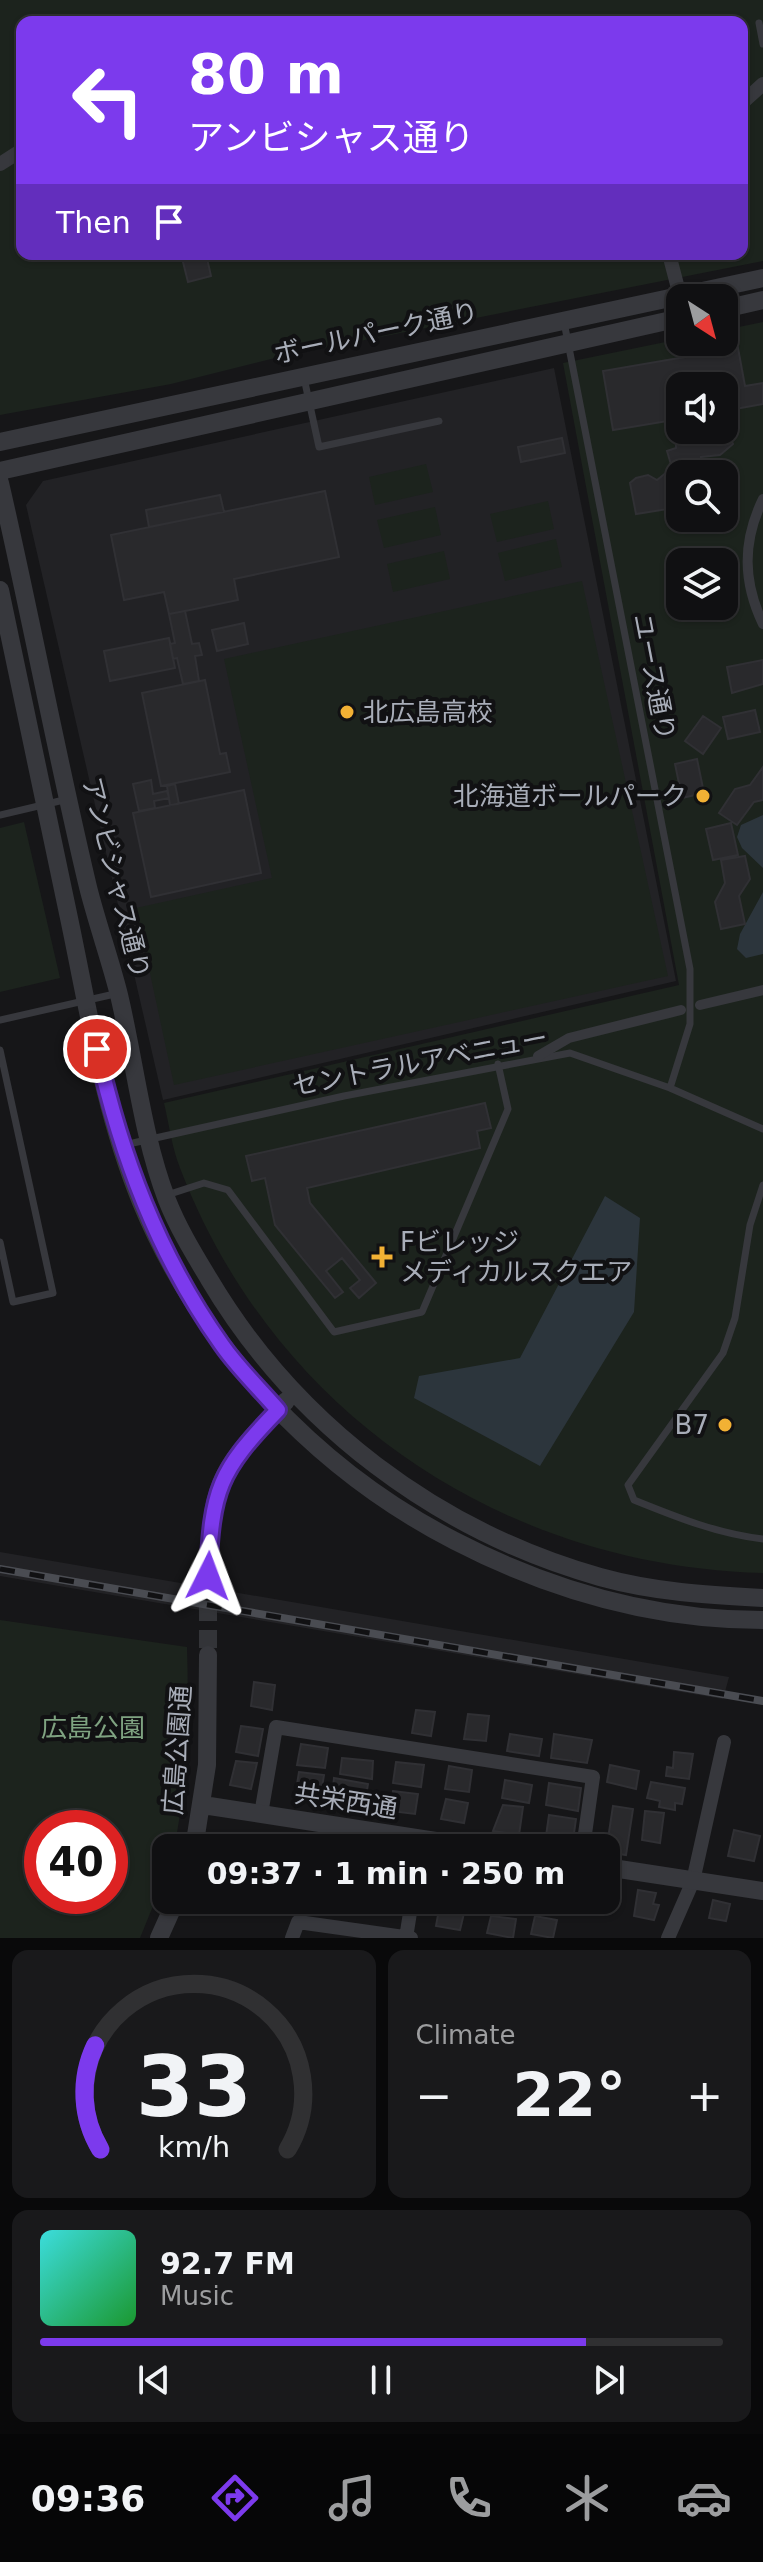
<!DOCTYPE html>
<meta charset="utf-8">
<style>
body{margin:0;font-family:"DejaVu Sans","Noto Sans JP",sans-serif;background:#19191b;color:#f1f3f6;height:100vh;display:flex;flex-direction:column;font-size:30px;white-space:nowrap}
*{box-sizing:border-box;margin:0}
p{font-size:26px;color:#9c9d9f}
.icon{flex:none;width:44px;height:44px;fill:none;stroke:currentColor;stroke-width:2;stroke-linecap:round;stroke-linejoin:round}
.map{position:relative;height:1938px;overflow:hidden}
.drawer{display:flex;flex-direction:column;gap:12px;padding:12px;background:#09090a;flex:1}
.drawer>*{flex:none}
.hud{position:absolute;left:16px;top:16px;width:732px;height:244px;border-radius:16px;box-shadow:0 2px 6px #0004,0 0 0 2px #303032;background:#7c3aed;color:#fff;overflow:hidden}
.needle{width:52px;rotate:144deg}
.buttons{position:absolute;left:666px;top:284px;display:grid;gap:16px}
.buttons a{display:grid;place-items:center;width:72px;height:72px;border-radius:16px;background:#101012;box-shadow:0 2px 6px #0004,0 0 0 2px #303032;font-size:40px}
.speed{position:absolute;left:24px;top:1810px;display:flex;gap:16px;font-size:40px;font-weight:700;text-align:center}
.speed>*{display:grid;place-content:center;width:104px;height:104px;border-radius:50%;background:#101012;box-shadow:0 2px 6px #0004,0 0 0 2px #303032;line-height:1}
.speed .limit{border:12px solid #d22;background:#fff;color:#111}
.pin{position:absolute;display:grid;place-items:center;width:68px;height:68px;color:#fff;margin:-34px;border:4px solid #fff;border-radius:50%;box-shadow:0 2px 8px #0007}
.me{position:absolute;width:88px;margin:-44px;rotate:3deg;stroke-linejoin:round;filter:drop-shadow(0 0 6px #0008)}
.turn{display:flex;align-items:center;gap:28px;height:168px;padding:0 40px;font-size:36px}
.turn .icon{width:104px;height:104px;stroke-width:2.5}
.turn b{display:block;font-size:56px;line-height:68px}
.then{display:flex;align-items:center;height:76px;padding:0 40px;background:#0003;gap:16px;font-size:30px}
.big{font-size:60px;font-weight:800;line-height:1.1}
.drawer .card{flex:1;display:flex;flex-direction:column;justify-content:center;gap:12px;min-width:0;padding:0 28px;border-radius:16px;background:#19191b}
.drawer .dial{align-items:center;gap:0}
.dial svg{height:208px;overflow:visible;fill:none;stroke:#303032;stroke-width:7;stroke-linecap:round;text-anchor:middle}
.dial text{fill:#f1f3f6;stroke:none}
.song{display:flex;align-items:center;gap:24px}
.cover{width:96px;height:96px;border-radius:12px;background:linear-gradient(135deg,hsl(180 70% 55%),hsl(130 70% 35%))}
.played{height:8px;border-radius:4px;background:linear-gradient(90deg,#7c3aed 80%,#303032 80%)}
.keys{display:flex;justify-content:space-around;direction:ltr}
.heat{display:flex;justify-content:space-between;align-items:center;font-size:44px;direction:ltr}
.drawer .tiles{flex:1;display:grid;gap:12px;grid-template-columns:1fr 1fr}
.card:last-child{grid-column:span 2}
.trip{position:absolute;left:152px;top:1834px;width:468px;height:80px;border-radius:16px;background:#101012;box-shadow:0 2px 6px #0004,0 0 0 2px #303032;font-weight:800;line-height:80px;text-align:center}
.tabs{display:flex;height:128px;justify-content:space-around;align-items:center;background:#060607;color:#9c9d9f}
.tabs .icon{width:56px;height:56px}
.tabs .selected{color:#7c3aed}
.tabs b{font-size:36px;color:#f1f3f6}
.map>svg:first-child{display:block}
.built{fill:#222225}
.green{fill:#1c231d;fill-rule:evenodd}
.water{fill:#2c353c}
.building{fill:#29292c;stroke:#303034;stroke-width:2}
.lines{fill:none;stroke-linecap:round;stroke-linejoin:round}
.tertiary-tunnel{stroke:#333438;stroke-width:18;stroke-dasharray:18 9;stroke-linecap:butt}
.service{stroke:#37383d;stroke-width:7}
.pedestrian{stroke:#37383d;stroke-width:10}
.minor{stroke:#37383d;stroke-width:14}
.tertiary{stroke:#37383d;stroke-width:18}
.rail-casing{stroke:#4a4c52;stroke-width:8}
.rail{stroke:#111113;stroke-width:5;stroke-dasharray:15;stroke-linecap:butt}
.route-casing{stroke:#51269a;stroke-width:20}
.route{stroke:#7c3aed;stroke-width:14}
.poi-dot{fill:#f2b134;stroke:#111113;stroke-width:3}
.labels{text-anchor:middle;stroke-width:8;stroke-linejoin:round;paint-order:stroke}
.street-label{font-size:26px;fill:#a8adb8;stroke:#111113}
.poi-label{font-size:26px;fill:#a8adb8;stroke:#111113;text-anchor:start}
.park-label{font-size:26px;fill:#7fa381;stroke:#111113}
</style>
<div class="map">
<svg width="763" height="1938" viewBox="0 0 763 1938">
<rect width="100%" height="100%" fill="#161618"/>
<!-- built -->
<path class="built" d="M554 368 676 981 163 1100 26 505 43 481Z
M0 1552 99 1569 729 1677 723 1699 0 1576Z"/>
<!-- green -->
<path class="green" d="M0 0H763V261L279 357 171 384 0 415ZM22 22H742V254H22Z
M763 322V1573C503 1566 274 1414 180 1168 172 1148 169 1124 164 1103L679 985 563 363 680 339 724 342V330ZM680 386H724V430H680ZM680 474H724V518H680ZM680 562H724V606H680Z
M426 464 433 492 375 505 369 477Z
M548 501 554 529 497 542 490 514Z
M435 507 441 535 384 548 377 520Z
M556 539 562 567 505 581 498 553Z
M444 551 450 579 393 592 387 564Z
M582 581 668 976 174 1085 136 908 272 878 224 659Z
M24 822 60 978 0 992V828Z
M0 1620 187 1647C189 1715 188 1781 174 1848H166V1874L140 1938H0ZM110 1828V1896H42V1828Z"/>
<!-- water -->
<path class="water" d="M763 815V868L742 848 737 837 741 825Z
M763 892V954L746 958 737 949 740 934Z
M605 1196 640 1218 634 1312 540 1466 414 1398 419 1376 520 1358Z"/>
<!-- building -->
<path class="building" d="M181 254H206L211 276 188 282Z
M738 348 745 386 763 383V404L724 411V386H680V419L613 430 603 371Z
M728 432 733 444 720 455 701 457V474H680L678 502 667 504 668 509 636 514 630 483 636 478 648 475 657 480 672 468 667 451 676 448V444L706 433Z
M562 438 565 453 521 462 518 447Z
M325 491 339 557 234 579 238 600 185 611 169 614 164 592 124 600 111 535Z
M220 495 224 512 149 527 146 510Z
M185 611 192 644 199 643 202 655 195 656 199 681 183 684 177 658 173 659 170 644 175 643 169 614Z
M244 623 248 644 217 651 212 630Z
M169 638 175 668 110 681 104 651Z
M763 660V684L732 693 727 667Z
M205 680 220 754 226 753 230 772 161 786 142 693Z
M755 710 760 732 728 739 723 717Z
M703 716 721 728 703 754 685 741Z
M697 759 704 793 682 798 675 764Z
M763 767V800L754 802 737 825 719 813 735 789 750 785Z
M151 780 153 794 167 791 169 798 154 801 155 808 139 811 133 784Z
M175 784 179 804 170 805 167 786Z
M244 790 261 873 151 897 133 813Z
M731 823 738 855 713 860 706 829Z
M745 856 750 879 739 896 745 924 721 929 715 902 725 883 721 860Z
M485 1103 491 1128 477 1131 480 1148 307 1188 310 1203 376 1283 359 1298 350 1288 360 1280 342 1258 326 1271 343 1292 335 1298 275 1225 265 1178 252 1181 246 1156Z
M254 1682 275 1685 272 1710 251 1706Z
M416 1710 435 1712 431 1736 412 1733Z
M468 1714 489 1716 486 1741 464 1739Z
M241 1726 263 1729 258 1756 236 1752Z
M510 1734 542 1739 539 1756 507 1751Z
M554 1734 592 1740 587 1763 551 1758Z
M301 1744 328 1748 325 1768 297 1765Z
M674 1752 693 1754 689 1779 666 1776 667 1767 673 1768Z
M342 1758 373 1761 372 1779 340 1774Z
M236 1761 257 1763 251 1789 230 1785Z
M396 1762 424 1765 421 1787 393 1783Z
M610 1765 639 1771 636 1789 607 1782Z
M449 1766 472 1770 469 1792 445 1789Z
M299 1772 324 1775 320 1800 295 1796Z
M334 1778 368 1784 365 1802 332 1797Z
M505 1780 532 1785 529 1803 502 1798Z
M651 1782 685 1788 682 1804 675 1803V1810L659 1807 660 1801 647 1798Z
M549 1783 581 1788 578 1811 546 1805Z
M393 1791 418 1794 415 1814 390 1811Z
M446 1799 468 1803 464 1823 441 1819Z
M503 1805 523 1807 519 1835 493 1831Z
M613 1806 633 1809 626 1855 606 1852Z
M645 1811 664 1813 660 1843 642 1840Z
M549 1815 576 1819 573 1840 546 1836Z
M734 1830 760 1836 754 1861 728 1856Z
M314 1839 369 1846V1848H313Z
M638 1890 656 1893 653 1904 659 1905 654 1920 634 1916Z
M606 1893 610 1894 606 1914 583 1910 585 1900H606Z
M298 1900H338L337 1911 297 1905Z
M374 1900H397L395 1913 372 1910Z
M713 1900 730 1904 726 1921 709 1918Z
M440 1904 465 1909 460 1930 436 1926Z
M491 1916 516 1919 513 1938 487 1933Z
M535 1916 557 1920 553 1938 531 1934Z"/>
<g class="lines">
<!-- tertiary-tunnel -->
<path class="tertiary-tunnel" d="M208 1576V1655"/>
<!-- service -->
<path class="service" d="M759 23 763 44
M564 322 690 969V1024L670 1088
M304 378 319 447 439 421
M0 815 68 799
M0 1020 119 993
M0 1050 53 1293 13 1302 0 1242
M124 1145 344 1096 570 1053 670 1088 763 1129
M763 1185 750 1225 735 1318 723 1353 628 1485 634 1500C676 1517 718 1534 763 1539
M167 1195 204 1183 228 1190 334 1332 422 1312 508 1109 498 1064"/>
<!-- pedestrian -->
<path class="pedestrian" d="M763 499C742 542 743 582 763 624
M700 1005 763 990
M538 1056 569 1038 681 1010"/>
<!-- minor -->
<path class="minor" d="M742 103 763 84
M0 164 22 150
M669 254 680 296
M261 1814 276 1727 593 1777 583 1848
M292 1938 298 1922 411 1938
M406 1938 412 1900
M668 1938 693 1881 724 1742"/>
<!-- tertiary -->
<path class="tertiary" d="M724 309 763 300
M0 442 763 278
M0 471 680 318
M0 483C31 617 56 753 88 887 97 923 110 959 119 995 135 1062 142 1135 167 1200 178 1228 194 1254 209 1279 295 1424 437 1531 600 1577 654 1592 707 1595 763 1598
M0 590C23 699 46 809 69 918 89 1013 104 1112 141 1202 201 1347 315 1469 455 1541 550 1590 655 1620 763 1620
M208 1576C212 1479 219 1470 286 1401
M203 1805 481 1848
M194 1848 207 1765 208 1655
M606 1867 763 1891
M159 1938 176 1900"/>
<defs>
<path id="rail" d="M0 1569 763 1701"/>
</defs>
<!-- rail casing -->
<use href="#rail" class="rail-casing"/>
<!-- rail -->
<use href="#rail" class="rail"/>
</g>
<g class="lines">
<defs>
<path id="route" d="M97 1049C121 1156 158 1255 222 1345 238 1368 259 1388 278 1410 218 1472 212 1489 208 1576"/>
</defs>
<!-- route casing -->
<use href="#route" class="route-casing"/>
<!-- route -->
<use href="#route" class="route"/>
</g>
<!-- markers -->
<g class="poi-dot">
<circle cx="347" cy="712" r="8"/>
<circle cx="703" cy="796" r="8"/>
<path d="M378 1245h8v8h8v8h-8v8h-8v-8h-8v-8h8z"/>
<circle cx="725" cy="1425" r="8"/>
</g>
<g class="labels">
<!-- street labels -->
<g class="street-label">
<text transform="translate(376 333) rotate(-12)" y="9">ボールパーク通り</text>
<text transform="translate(654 677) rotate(79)" y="9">ユース通り</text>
<text transform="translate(116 878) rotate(76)" y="9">アンビシャス通り</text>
<text transform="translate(420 1062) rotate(-11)" y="9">セントラルアベニュー</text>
<text transform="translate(177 1750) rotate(-86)" y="9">広島公園通</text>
<text transform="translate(346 1801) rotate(9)" y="9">共栄西通</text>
</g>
<!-- poi labels -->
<g class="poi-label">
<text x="363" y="721">北広島高校</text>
<text x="687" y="805" text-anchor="end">北海道ボールパーク</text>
<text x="400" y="1251">Fビレッジ<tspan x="400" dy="30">メディカルスクエア</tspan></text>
<text x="709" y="1434" text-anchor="end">B7</text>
</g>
<!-- park labels -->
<g class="park-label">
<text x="93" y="1737">広島公園</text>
</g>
</g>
</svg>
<div class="buttons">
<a><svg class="needle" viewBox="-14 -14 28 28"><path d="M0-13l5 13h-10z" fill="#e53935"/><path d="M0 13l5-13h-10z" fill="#9c9d9f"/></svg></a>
<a><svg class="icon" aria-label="sound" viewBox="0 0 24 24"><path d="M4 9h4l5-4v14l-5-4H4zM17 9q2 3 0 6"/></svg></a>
<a><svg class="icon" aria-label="search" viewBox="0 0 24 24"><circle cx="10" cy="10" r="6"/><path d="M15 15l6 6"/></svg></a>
<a><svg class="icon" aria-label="layers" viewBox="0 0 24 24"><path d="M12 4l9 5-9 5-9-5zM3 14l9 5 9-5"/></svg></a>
</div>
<div class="speed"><div class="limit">40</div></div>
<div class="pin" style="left:97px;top:1049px;background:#d93025"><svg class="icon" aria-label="arrive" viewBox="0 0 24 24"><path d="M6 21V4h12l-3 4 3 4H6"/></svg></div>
<svg class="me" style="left:208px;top:1576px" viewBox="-20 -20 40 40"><path d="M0-17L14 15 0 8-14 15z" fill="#7c3aed" stroke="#fff" stroke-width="4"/></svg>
<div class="trip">09:37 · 1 min · 250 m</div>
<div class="hud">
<div class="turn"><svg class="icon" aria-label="left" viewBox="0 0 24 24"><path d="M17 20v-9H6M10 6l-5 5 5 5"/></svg><div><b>80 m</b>アンビシャス通り</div></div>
<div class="then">Then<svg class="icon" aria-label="arrive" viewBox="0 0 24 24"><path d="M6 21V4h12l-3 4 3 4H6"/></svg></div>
</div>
</div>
<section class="drawer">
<div class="tiles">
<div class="card dial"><svg viewBox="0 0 100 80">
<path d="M14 69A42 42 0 1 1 86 69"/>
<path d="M14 69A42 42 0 0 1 12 29" stroke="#7c3aed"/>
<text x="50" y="56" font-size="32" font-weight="700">33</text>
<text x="50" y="72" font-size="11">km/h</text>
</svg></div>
<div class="card"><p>Climate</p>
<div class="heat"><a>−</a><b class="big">22°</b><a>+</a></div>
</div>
<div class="card">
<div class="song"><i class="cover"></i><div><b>92.7 FM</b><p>Music</p></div></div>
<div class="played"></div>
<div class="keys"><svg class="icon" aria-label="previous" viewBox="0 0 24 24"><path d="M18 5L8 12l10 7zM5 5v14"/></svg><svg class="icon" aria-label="pause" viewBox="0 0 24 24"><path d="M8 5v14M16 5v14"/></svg><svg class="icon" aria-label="next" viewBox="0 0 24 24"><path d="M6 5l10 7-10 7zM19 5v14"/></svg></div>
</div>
</div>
</section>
<nav class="tabs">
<b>09:36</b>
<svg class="icon selected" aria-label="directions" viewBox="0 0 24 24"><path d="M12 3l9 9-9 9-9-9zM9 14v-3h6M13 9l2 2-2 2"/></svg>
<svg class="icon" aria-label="music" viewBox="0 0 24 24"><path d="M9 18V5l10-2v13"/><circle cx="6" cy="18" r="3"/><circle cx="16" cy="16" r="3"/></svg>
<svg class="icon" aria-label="phone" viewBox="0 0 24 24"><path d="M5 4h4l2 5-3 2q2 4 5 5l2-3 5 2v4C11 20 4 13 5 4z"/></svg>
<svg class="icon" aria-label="climate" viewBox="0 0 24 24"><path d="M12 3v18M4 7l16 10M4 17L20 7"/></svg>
<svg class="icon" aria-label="car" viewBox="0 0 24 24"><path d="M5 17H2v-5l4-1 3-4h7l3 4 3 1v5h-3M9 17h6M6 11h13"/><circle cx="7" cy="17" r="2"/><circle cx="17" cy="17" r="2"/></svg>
</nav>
